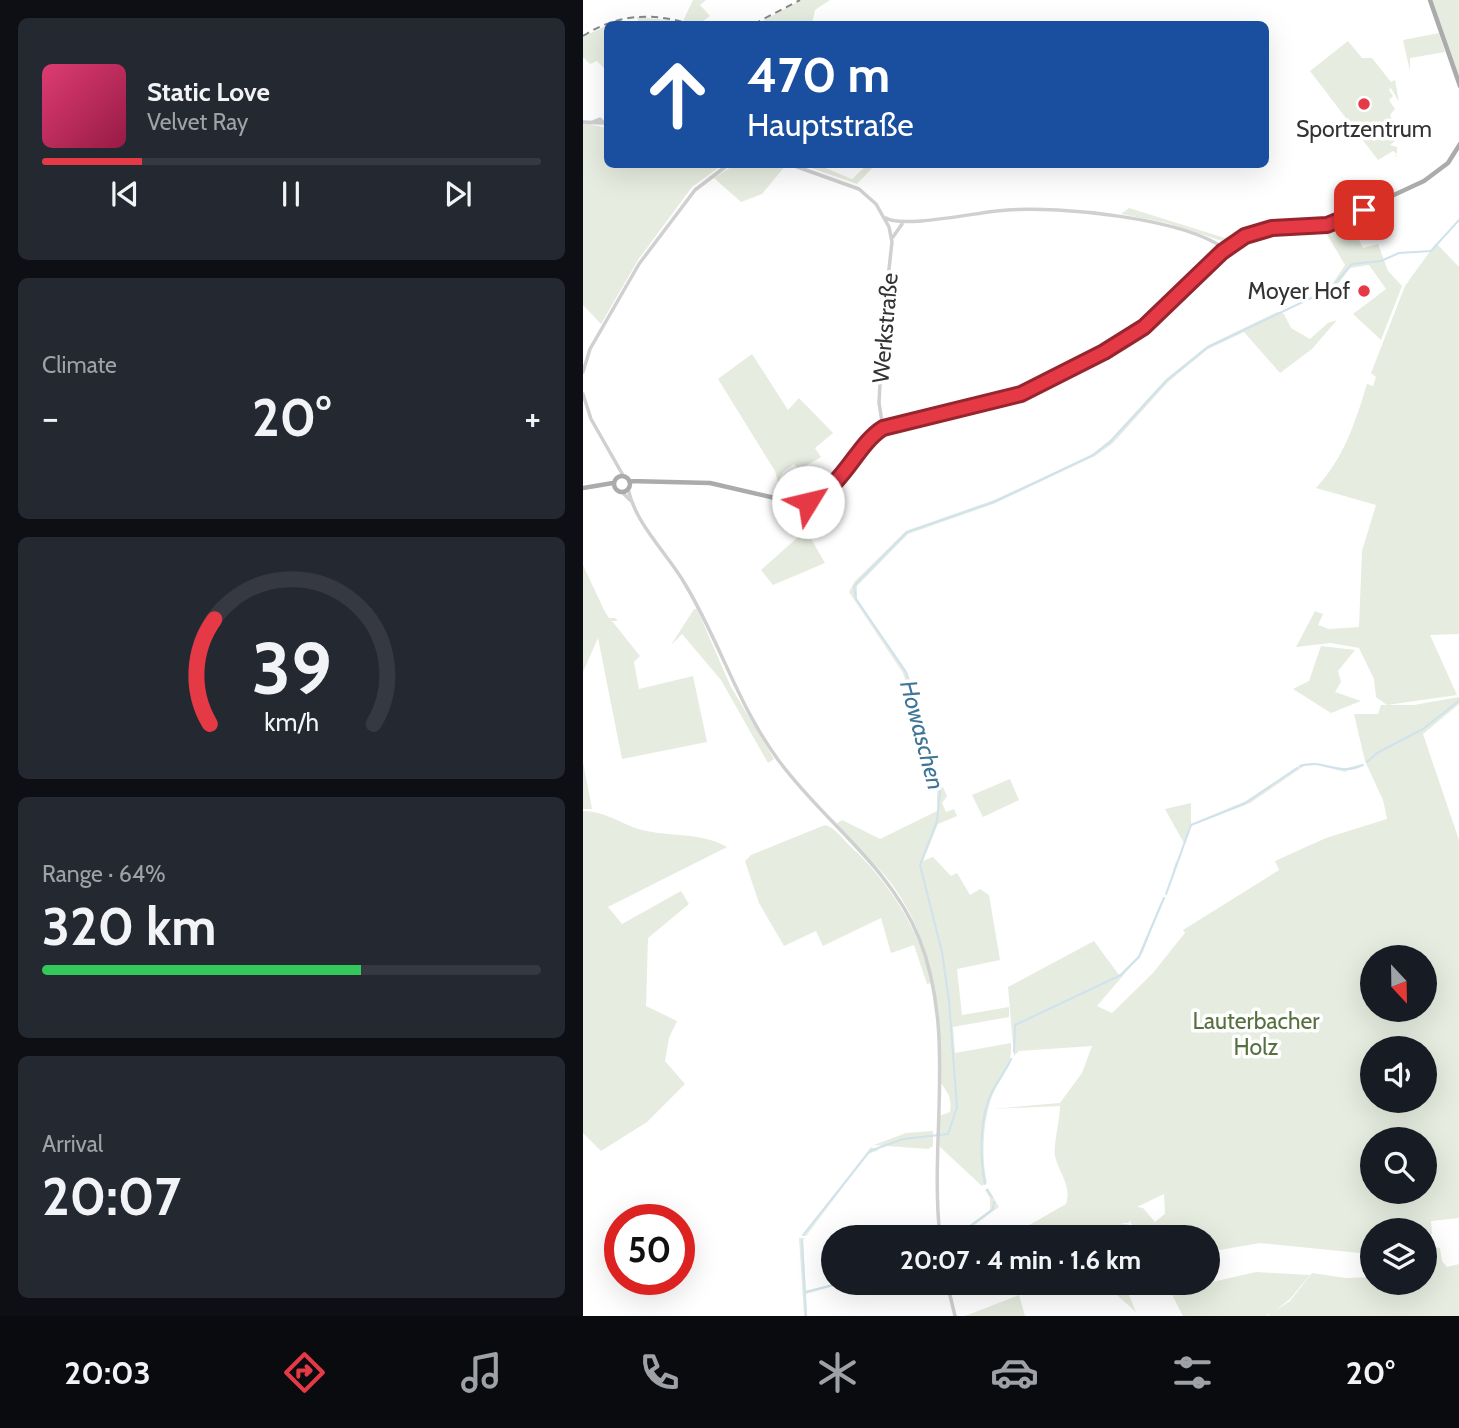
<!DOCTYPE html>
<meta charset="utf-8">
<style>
body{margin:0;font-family:Cabin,sans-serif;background:#242831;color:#f1f3f6;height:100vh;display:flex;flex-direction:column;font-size:26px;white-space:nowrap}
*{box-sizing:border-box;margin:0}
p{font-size:23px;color:#9ea1a6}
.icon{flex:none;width:38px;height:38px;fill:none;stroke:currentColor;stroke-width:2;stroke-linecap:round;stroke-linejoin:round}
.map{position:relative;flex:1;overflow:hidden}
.side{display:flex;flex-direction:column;gap:18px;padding:18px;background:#0d0f14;width:583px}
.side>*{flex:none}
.guide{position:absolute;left:21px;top:21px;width:665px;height:147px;border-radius:10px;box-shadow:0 7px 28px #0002;background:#1a4fa0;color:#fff;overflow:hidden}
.needle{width:46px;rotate:158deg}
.controls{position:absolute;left:777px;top:945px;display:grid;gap:14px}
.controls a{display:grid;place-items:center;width:77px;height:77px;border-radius:50%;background:#171b24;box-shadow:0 7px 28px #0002;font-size:35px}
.speed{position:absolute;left:21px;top:1204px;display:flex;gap:14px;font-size:35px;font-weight:700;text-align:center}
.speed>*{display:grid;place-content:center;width:91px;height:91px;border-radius:50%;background:#171b24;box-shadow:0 7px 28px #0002;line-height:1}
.speed .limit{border:10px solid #d22;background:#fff;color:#111}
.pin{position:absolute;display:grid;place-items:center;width:60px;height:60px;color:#fff;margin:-30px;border-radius:14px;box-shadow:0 4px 10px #0006}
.me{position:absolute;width:77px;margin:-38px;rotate:54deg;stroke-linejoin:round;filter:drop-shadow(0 0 5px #0008)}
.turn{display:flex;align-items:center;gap:24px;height:147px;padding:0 28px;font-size:32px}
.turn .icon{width:91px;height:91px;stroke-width:2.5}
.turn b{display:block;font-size:49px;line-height:60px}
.big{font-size:52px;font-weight:800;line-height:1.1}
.side .card{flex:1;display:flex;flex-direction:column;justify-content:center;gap:10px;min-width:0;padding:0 24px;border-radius:10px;background:#242831}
.side .dial{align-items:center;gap:0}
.dial svg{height:182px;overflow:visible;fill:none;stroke:#363941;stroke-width:7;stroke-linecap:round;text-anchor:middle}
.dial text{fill:#f1f3f6;stroke:none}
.song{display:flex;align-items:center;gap:21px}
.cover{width:84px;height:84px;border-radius:10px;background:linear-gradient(135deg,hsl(340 70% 55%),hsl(340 70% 35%))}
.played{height:7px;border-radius:4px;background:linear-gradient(90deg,#e63946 20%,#363941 20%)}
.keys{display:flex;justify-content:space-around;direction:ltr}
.heat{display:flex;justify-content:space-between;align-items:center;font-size:38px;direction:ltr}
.charge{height:10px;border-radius:5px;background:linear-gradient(90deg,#34c759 64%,#363941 0)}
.trip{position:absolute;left:238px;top:1225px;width:399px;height:70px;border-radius:35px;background:#171b24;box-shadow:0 7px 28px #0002;font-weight:800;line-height:70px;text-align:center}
.menu{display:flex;height:112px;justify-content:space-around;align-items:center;background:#090b0e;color:#9ea1a6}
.menu .icon{width:49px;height:49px}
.menu .active{color:#e63946}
.menu b{font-size:32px;color:#f1f3f6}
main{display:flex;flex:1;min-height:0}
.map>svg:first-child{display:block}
.green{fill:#e6ecdf;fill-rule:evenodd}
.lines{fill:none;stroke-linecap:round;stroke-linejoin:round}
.stream{stroke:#cfe2ee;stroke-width:2}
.minor{stroke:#d0d0d0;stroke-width:3.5}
.major{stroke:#ababab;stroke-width:4.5}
.rail{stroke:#888;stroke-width:2;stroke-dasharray:7 5;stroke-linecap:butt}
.route-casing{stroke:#96252e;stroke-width:18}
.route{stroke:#e63946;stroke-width:12}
.poi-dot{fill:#e63946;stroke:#fff;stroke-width:2.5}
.labels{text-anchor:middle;stroke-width:7;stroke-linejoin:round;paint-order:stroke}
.poi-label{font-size:23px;fill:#333;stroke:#fff}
.street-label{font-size:23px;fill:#333;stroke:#fff}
.park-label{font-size:23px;fill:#56703f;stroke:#fff}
.water-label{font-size:24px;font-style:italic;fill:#3f7597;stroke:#fff}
</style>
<main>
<section class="side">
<div class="card">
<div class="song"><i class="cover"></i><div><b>Static Love</b><p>Velvet Ray</p></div></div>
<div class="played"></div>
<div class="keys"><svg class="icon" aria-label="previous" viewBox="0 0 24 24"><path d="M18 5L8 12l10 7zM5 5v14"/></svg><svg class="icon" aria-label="pause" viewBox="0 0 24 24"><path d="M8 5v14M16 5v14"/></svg><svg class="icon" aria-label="next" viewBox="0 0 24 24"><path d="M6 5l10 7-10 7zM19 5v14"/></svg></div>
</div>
<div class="card"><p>Climate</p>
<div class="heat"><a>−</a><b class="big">20°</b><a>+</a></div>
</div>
<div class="card dial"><svg viewBox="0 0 100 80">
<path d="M14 69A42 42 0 1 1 86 69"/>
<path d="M14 69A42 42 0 0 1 16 23" stroke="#e63946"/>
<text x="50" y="56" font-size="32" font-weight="700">39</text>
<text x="50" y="72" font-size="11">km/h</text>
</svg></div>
<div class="card"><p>Range · 64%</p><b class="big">320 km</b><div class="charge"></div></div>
<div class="card"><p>Arrival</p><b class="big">20:07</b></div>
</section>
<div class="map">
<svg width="877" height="1316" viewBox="0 0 877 1316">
<rect width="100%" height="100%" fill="#fff"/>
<!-- green -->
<path class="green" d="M110 0H123L117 5 127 16 116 24 100 21Z
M218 0H247L232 10 229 24H174Z
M848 0H876V81Z
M54 17 94 21 92 24H56Z
M37 19 38 24H24V71L14 61 7 64 0 57V37Z
M856 33 862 52 827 58V71L820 40Z
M765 41 779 58H789L808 82 812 80 816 102 808 88 806 90 810 96 806 100 812 109 807 115 815 133 811 137 813 140 807 145 814 147V155L809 159 814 154 810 151 795 160 727 71Z
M0 123 24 128V164L139 165 109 187 55 260 18 324 0 305Z
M151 165H203L179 194 158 202 131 178Z
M220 165H235L269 179 284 165H292L274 184Z
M546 208 642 238 648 235 651 238 639 241 584 223 538 214Z
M766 219 780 248 795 244 805 271 819 286 798 340 770 314 803 289 786 265 767 268 753 287 748 286 762 265 742 231Z
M853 243 876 267 877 634 847 635 874 695 804 705 793 697 791 679 776 648 748 643 713 647 732 611 740 614 735 625 746 629 776 627 779 551 793 505 733 488C761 458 772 423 784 384L790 386 793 377 788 373 822 286Z
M694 312 701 314 708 328 727 339 745 323 754 320 729 349 697 373 661 332 625 349 585 382 530 443 512 456 410 504 325 534 274 586V599L324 672 347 742 349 749H346L336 726 320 673 266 592 272 581 323 531 411 500 507 456 528 439 583 379 624 346Z
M169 354 205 410 216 398 250 433 232 448 238 457 216 470 211 464 200 472 195 482 192 471 135 379Z
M223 530 242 563 190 585 178 570Z
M0 565 22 612 26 618H32L35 621H29L57 656 51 662 56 689 110 676 124 742 39 759 15 638 0 672Z
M111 609H114L148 687 191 759 185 763 138 680 99 634 88 645Z
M738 646 772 650 755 671 758 682 752 692 778 701 748 713 710 689 726 681Z
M876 697V704L840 734 876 840V1218L848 1221 849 1234 842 1235V1230H789L787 1254 677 1243 625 1252V1237H553L547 1220 546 1223H537L547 1225 552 1237H529L525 1229 514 1233V1237H465L460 1226 440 1236 436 1231 483 1204C489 1185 476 1174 472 1156 470 1145 477 1120 477 1106L408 1109 477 1103 499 1073 509 1046 436 1051 431 1056 425 987 511 941 536 975 555 956 581 895 560 952 514 1006 529 1013 569 974 602 933 600 930 696 870 692 861 743 838 804 819 800 800 782 761 771 714H795L798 705H831ZM789 957H842V1010H789ZM789 1048H842V1101H789ZM789 1139H842V1192H789ZM581 1194 582 1214 572 1222 560 1208 554 1207Z
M341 746 364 796 359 803 363 812 371 809 374 816 355 824 340 861 350 857 368 876 374 873 387 895 397 889 406 895 417 960 374 969 379 1015 426 1007V1017L370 1027 372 1053 428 1043C430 1068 416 1078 408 1099 400 1122 398 1159 404 1182L399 1186 357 1147 356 1116 367 1112C369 1098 365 1093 358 1083 358 1012 352 943 308 883 292 862 268 845 254 823L259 820 297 839 354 811V785L340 762 343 760Z
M0 763 1 767 9 809H0Z
M781 763 762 772 735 765 721 766 667 803 609 825 583 897 592 864 602 845 582 809 608 803V824L663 801 719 764H738L758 770Z
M427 779 436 800 400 817 389 795Z
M0 811C20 811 34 821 52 828 82 838 117 831 144 847L25 907 39 924 98 891 106 904 65 938 63 1006 94 1021 86 1038 82 1061 102 1084 64 1122 18 1151 0 1133Z
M242 825C251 827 259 838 266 845 306 882 337 929 348 983L344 984 331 945 308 953 298 918 240 946 233 931 201 946 176 903 162 861 168 855Z
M350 1131V1146L345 1149 291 1145 323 1133Z
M288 1147 296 1150 285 1154 223 1236H219Z
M405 1188 416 1207 375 1237H370L407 1210V1198L402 1190Z
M842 1236H849L850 1247 857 1248 859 1261 864 1267 876 1264V1316H685L688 1313 683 1316H600L583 1283H625L673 1272 727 1275 707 1299 692 1311 707 1301 729 1273 763 1278 789 1277V1283H842Z
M216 1238H222L220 1240 223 1291 261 1283 223 1294 224 1316H221Z
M536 1283H560L544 1290 553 1312 526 1288Z
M436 1295 442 1316H382Z"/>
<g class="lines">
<!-- stream -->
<path class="stream" d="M784 762 794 753 840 729 877 700
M717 766C740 758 754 777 780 765
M583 894 608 825 661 804 714 768
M431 1052 432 1025 538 975 556 957 581 898
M402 1184C397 1158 396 1117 409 1092 415 1080 423 1071 428 1059
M404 1190 409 1197
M220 1235 287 1151 320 1139 365 1134 374 1107 366 1001 359 952 337 865 354 821 357 791 343 754 346 742 323 672 273 599 271 586 324 532 411 502 510 455 527 442 584 380 625 347 747 289 769 264 798 261 816 253 848 251 877 219
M373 1237 410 1209 411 1202
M219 1240 223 1316
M222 1292 258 1283"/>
<!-- minor -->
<path class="minor" d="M0 122 19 123
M7 123 17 119 24 126
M206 164 276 189 293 204 306 227 309 242 300 323 296 403 300 428
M303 218C319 229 400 211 424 210 477 206 600 218 642 249
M310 237 319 224
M0 372 7 349 56 264 112 190 146 164
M0 394 8 419 41 477
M45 489C53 525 84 553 102 584 137 642 155 706 196 761 241 822 307 866 336 938 374 1033 346 1139 357 1237
M39 492 47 500
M364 1283 372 1316"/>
<!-- major -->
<path class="major" d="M847 0 877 86
M31 484a8 8 0 1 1 16 0a8 8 0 1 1-16 0Z
M46 481 127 483 209 502C253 508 271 447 300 428L410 402 447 389 537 344 571 320 627 263 658 239 685 228 731 227 757 220 841 181 865 163 877 144
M0 488 30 483"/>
<!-- rail -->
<path class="rail" d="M171 24 217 0
M0 36C34 14 68 12 107 24"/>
</g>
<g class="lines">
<defs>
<path id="route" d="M225 502C262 485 273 445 300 428L438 394 521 352 561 327 639 252 662 236 689 228 744 225 781 210"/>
</defs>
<!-- route casing -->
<use href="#route" class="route-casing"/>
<!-- route -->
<use href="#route" class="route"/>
</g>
<!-- markers -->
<g class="poi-dot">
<circle cx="781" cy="104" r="7"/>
<circle cx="781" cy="291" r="7"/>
</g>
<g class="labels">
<!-- poi labels -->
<g class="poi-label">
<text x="781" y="137">Sportzentrum</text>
<text x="767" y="299" text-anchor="end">Moyer Hof</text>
</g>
<!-- street labels -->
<g class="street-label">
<text transform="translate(302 328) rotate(-85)" y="8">Werkstraße</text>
</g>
<!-- park labels -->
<g class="park-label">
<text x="673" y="1029">Lauterbacher<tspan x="673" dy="26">Holz</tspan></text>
</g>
<!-- water labels -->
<g class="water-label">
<text transform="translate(339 735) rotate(75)" y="8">Howaschen</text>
</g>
</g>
</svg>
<div class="controls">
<a><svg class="needle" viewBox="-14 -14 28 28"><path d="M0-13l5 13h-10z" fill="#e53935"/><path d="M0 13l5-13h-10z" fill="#9ea1a6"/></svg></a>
<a><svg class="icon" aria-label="sound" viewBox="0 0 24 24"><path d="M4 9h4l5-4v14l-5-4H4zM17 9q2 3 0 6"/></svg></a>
<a><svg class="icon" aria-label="search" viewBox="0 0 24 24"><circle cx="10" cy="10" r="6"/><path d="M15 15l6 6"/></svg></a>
<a><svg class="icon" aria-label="layers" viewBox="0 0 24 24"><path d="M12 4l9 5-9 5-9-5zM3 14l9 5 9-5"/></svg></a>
</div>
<div class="speed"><div class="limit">50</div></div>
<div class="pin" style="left:781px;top:210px;background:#d93025"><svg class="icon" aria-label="arrive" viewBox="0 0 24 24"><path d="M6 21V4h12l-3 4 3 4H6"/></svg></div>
<svg class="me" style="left:225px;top:502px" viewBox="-20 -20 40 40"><circle r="19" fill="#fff"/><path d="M0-13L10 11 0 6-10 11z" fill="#e63946"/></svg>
<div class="trip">20:07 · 4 min · 1.6 km</div>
<div class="guide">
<div class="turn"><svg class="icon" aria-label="ahead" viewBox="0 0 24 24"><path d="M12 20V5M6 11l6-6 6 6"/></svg><div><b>470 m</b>Hauptstraße</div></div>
</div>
</div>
</main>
<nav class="menu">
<b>20:03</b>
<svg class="icon active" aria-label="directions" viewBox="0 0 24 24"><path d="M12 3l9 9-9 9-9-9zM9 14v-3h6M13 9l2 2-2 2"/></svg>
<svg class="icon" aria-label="music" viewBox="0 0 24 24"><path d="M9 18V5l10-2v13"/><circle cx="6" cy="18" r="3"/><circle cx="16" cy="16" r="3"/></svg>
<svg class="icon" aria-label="phone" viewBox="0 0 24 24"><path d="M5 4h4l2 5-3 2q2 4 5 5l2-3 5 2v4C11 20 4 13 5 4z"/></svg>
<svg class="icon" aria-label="climate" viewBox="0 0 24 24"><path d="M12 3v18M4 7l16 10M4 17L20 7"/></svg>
<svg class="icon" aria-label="car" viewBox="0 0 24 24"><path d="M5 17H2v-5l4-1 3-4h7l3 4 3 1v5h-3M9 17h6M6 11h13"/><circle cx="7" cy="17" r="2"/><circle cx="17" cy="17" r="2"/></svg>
<svg class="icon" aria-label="filters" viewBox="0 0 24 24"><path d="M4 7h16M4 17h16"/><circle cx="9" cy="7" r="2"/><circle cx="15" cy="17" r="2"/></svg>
<b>20°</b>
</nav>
